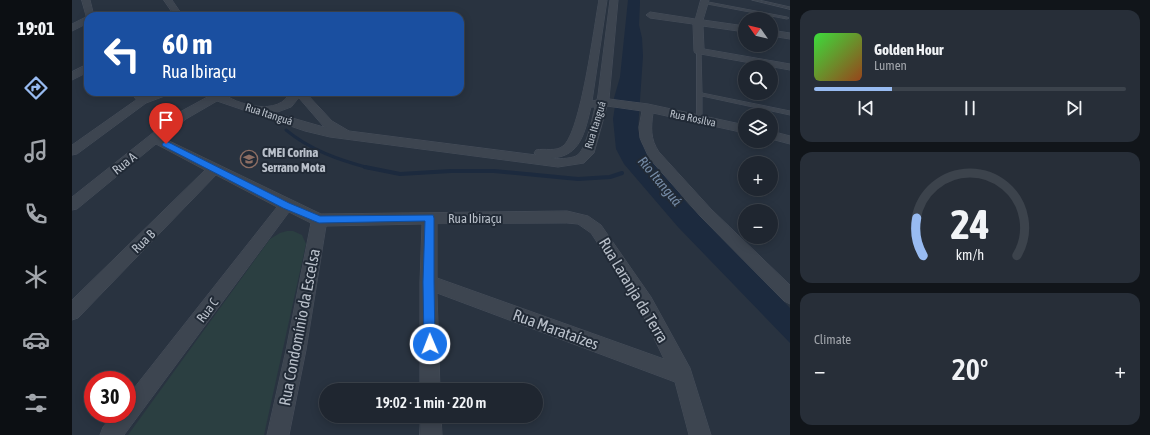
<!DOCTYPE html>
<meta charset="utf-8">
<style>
body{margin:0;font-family:"Asap Condensed",sans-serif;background:#272e38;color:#f1f3f6;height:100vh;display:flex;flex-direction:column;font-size:15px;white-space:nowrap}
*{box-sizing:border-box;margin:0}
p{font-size:13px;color:#a1a5ab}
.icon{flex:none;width:22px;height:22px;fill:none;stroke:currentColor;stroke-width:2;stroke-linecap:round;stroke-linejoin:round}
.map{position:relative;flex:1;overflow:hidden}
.panel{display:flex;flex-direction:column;gap:10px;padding:10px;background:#11151a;width:360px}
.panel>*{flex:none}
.banner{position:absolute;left:12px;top:12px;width:380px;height:84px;border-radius:12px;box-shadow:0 2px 10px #0003,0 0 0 1px #3c434c;background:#1a4fa0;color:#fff;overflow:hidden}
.needle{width:26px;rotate:304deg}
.buttons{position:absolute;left:666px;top:12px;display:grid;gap:8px}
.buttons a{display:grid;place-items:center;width:40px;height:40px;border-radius:50%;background:#1f2630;box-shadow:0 2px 10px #0003,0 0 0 1px #3c434c;font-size:20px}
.speed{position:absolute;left:12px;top:371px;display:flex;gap:8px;font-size:20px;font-weight:700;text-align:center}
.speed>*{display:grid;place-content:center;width:52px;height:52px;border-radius:50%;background:#1f2630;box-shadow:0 2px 10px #0003,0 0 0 1px #3c434c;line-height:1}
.speed .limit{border:6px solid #d22;background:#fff;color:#111}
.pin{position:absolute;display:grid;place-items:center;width:34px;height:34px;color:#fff;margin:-41px -17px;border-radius:50% 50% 50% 0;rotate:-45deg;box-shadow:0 0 4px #0007}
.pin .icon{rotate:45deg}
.me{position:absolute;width:44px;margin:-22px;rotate:359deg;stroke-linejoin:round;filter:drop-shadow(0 0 3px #0008)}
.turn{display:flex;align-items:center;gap:14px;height:84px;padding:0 12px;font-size:18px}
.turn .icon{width:52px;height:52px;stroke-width:2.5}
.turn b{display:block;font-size:28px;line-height:34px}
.big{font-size:30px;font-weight:600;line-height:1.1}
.panel .tile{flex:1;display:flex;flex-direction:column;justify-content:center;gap:6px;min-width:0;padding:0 14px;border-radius:12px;background:#272e38}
.panel .dial{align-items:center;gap:0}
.dial svg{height:104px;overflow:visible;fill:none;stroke:#3c434c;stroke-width:7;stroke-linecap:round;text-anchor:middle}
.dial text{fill:#f1f3f6;stroke:none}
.song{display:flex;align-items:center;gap:12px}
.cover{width:48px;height:48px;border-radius:6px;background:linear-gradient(135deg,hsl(120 70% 55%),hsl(20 70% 35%))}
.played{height:4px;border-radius:2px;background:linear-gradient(90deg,#98bbf1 25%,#3c434c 25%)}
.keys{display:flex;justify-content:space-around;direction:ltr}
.heat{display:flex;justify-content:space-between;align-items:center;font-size:22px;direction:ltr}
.trip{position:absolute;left:247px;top:383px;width:224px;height:40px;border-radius:20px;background:#1f2630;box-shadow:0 2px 10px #0003,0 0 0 1px #3c434c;font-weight:600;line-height:40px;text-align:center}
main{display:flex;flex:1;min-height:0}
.dock{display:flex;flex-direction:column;width:72px;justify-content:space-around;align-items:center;background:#0c0f13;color:#a1a5ab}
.dock .icon{width:28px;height:28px}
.dock .selected{color:#98bbf1}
.dock b{font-size:18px;color:#f1f3f6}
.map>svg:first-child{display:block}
.green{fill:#2b3f41}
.water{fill:#1c2a3e}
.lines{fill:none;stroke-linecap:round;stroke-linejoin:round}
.stream-far1{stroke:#1c2a3e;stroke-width:3}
.stream{stroke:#1c2a3e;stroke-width:4}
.service-casing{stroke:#464e5a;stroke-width:1}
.minor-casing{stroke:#464e5a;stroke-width:1}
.service{fill:#3d4550;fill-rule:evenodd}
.minor{fill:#3d4550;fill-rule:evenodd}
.route{fill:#1a73e8;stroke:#114b97}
.labels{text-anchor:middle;stroke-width:4;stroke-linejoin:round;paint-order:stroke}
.far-street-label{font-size:11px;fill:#b9c0ca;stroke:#212a36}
.poi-label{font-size:13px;font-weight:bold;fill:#b9c0ca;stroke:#212a36;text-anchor:start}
.street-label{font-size:13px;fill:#b9c0ca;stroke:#212a36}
.water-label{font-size:14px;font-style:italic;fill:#758ba6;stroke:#212a36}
.near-street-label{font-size:16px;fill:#b9c0ca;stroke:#212a36}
</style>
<main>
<nav class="dock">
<b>19:01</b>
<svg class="icon selected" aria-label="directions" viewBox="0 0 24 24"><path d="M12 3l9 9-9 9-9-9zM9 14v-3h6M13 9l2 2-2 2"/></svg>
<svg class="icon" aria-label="music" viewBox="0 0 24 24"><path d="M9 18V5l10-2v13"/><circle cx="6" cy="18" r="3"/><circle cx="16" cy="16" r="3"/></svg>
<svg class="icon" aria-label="phone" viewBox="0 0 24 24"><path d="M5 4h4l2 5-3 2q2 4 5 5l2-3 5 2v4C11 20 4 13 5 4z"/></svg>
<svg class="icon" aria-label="climate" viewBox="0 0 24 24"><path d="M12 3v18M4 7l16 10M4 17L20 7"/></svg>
<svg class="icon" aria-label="car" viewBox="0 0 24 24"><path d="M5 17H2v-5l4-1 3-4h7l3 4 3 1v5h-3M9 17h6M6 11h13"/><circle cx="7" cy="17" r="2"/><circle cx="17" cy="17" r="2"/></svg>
<svg class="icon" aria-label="filters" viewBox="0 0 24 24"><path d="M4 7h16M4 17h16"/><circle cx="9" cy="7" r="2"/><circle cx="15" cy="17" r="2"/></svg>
</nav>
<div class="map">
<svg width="718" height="435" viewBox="0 0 718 435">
<rect width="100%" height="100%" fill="#293340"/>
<!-- green -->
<path class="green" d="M215 231H221L230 235 234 244 192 435H56L198 239 208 233Z"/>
<!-- water -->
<path class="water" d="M556 0H568V2L567 25 570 38 571 56 566 129 569 143 614 202 718 308V343L606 227 552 164 544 149 541 119 543 106 542 98 548 77Z"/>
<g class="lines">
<!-- stream-far1 -->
<path class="stream-far1" d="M214 130C238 150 267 160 297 168"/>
<!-- stream -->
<path class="stream" d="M293 167 328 174 379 171H422L506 179 538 177 550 173"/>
<defs>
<path id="service" d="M680 0H687L718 7V9Z
M631 1 715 17 717 18 715 19 630 3 629 2Z
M625 50 629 51 630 93 718 111V115L630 96V119L627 121 625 120Z"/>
<path id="minor" d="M10 0H18L22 16H16V23L0 31V24L14 17Z
M92 0H100L111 16H103Z
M527 0H535L520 101 525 100 526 95 538 0H546L537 99 576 104 673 125V133L581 113C579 127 578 139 587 152L639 209 718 285V304L712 301 629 217 577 158 568 138 567 127 570 111 535 106 522 153 512 163 486 167 258 137 233 131 145 101 114 119 91 138 249 214 495 211 516 216 529 225 579 297 618 368 639 435H617L603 382 365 293 368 390H348V282L350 224 254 226 234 350 217 435H195L214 350 239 223 217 212 52 435H28L31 427 42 414H55V397L205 207 144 175 6 318 0 320V300L133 170 84 144 5 209 0 210V197L106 113 139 95 136 92H149C164 105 208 117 218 92H233L260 121 277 131 464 155 462 153 464 150C473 148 484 152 491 146 509 132 522 26 527 0ZM227 98 252 127 255 128 203 113 219 107ZM519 107H523C520 118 514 151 504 156 497 159 486 159 479 158 509 157 513 131 519 107ZM495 223 506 224 519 233 567 307 592 359 365 278V224Z
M629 0H637L631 20 673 26V32L631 26 632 49 718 64V70L623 53 622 51 621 24 578 18 574 15 578 12 623 19Z
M699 30 718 33V39L699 36Z
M16 64V72L0 80V72Z
M59 92H71L73 96 84 92H100L98 94 74 103 5 154 0 155V145L64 100Z
M699 131 718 136V144L699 139Z
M349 416H369L370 435H348Z"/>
</defs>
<!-- service casing -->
<use href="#service" class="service-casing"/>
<!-- minor casing -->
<use href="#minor" class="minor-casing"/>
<!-- service -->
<use href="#service" class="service"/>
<!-- minor -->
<use href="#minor" class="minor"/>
</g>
<!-- route -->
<path class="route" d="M94 141 217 203 248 216 361 215 362 218V282L363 344 362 348 358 349 353 348 352 344 351 282 353 221 247 223 211 208 91 146 90 144Z"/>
<!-- icons -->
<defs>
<symbol id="school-ring" viewBox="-11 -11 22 22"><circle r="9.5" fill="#212a36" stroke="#8d6e63" stroke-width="1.5"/><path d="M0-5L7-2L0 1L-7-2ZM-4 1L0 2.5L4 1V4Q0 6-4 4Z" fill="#8d6e63"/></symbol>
</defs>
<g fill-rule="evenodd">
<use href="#school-ring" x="167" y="149" width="20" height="20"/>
</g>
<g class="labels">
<!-- far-street labels -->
<g class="far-street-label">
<text transform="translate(197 114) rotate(18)" y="4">Rua Itanguá</text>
<text transform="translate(621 118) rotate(12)" y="4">Rua Rosilva</text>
<text transform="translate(523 125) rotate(-73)" y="4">Rua Itanguá</text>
</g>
<!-- poi labels -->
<g class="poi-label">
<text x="190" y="157">CMEI Corina<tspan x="190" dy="15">Serrano Mota</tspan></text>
</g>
<!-- street labels -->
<g class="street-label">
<text transform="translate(52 163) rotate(-39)" y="5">Rua A</text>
<text x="403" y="223">Rua Ibiraçu</text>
<text transform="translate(71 241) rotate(-45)" y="5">Rua B</text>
<text transform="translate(135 310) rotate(-53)" y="5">Rua C</text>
</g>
<!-- water labels -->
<g class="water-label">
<text transform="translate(588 181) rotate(50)" y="5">Rio Itanguá</text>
</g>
<!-- near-street labels -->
<g class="near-street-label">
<text transform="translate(562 290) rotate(59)" y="6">Rua Laranja da Terra</text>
<text transform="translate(227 327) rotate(-79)" y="6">Rua Condomínio da Escelsa</text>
<text transform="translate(484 329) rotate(20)" y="6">Rua Marataízes</text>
</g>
</g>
</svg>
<div class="buttons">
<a><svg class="needle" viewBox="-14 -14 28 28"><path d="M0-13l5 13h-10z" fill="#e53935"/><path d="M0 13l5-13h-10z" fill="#a1a5ab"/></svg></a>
<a><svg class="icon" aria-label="search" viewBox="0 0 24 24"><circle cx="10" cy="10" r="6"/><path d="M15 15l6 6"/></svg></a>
<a><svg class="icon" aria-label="layers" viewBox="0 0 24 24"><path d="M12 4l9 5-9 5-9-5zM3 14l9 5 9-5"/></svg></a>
<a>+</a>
<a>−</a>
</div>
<div class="speed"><div class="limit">30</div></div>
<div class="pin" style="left:94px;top:144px;background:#d93025"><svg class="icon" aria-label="arrive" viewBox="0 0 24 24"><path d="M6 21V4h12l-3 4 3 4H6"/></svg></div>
<svg class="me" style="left:358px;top:344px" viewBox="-20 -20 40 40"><circle r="17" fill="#1a73e8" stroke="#fff" stroke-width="3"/><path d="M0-11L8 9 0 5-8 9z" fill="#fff"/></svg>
<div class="trip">19:02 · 1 min · 220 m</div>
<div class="banner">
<div class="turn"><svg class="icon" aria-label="left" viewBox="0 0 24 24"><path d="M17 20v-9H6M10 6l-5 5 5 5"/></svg><div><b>60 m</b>Rua Ibiraçu</div></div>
</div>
</div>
<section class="panel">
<div class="tile">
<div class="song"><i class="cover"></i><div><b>Golden Hour</b><p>Lumen</p></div></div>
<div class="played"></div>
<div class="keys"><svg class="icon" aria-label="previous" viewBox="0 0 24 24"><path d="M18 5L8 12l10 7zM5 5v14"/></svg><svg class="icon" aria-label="pause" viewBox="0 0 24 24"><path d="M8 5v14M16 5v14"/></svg><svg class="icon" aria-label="next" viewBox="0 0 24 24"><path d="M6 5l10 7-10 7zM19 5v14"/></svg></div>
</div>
<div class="tile dial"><svg viewBox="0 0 100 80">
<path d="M14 69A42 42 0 1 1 86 69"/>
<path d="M14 69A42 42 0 0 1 9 40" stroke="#98bbf1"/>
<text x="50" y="56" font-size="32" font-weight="700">24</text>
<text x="50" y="72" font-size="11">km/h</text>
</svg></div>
<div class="tile"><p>Climate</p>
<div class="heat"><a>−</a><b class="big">20°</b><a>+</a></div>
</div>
</section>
</main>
